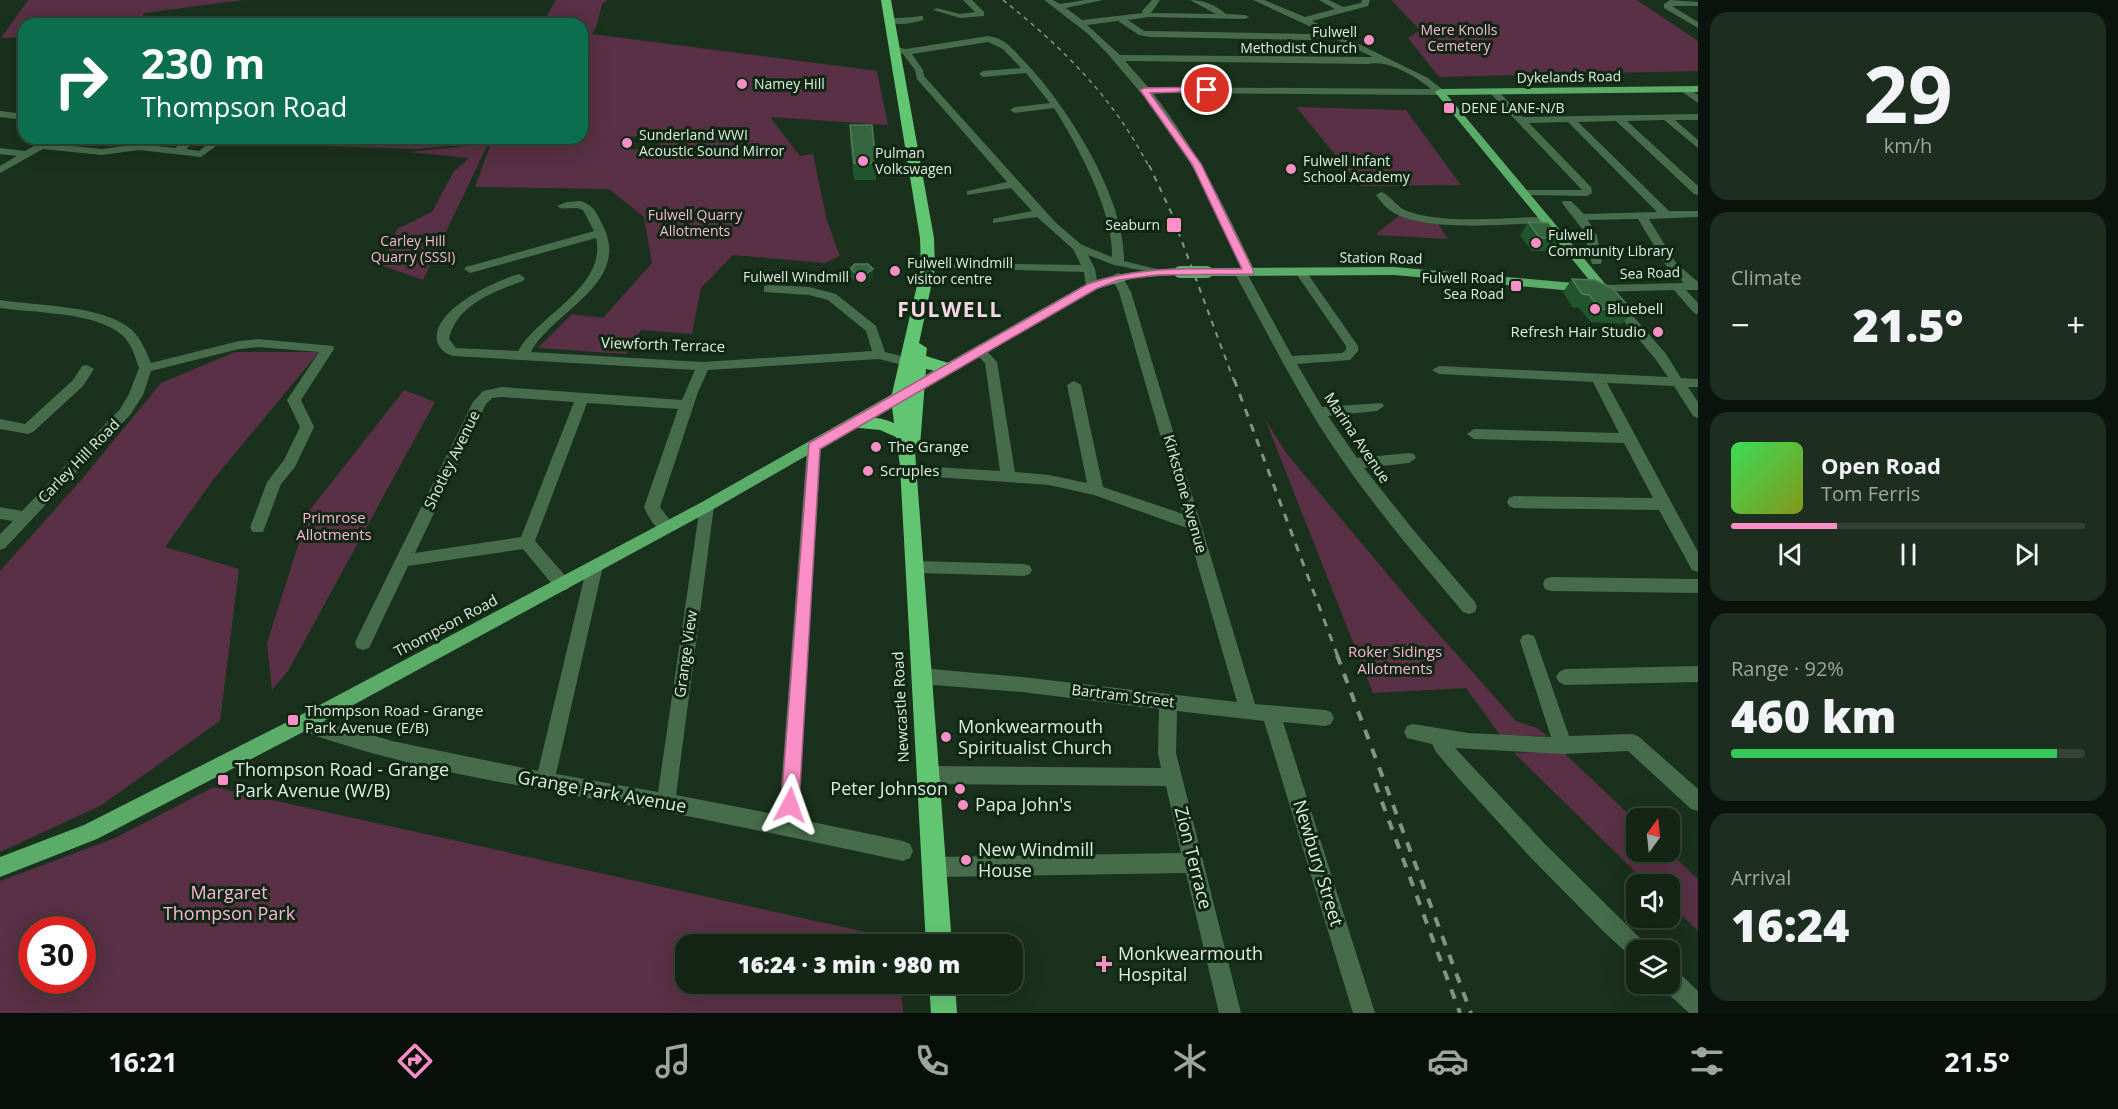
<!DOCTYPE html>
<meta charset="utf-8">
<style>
body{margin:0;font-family:"Open Sans",sans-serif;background:#1d2d1f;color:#f1f3f6;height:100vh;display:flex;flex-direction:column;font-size:22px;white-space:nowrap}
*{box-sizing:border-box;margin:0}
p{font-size:20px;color:#9da5a1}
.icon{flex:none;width:33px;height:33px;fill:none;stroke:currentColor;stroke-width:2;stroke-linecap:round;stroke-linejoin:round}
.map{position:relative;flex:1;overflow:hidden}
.side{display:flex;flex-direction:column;gap:12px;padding:12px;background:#0b140c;width:420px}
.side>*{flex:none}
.banner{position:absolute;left:18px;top:18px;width:570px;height:126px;border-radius:18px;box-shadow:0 6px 24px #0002,0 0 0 2px #334235;background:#0b6e4f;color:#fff;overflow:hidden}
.needle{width:39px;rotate:15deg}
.tools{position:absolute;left:1626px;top:808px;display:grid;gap:12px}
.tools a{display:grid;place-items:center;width:54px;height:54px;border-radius:12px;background:#142516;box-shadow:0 6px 24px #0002,0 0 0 2px #334235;font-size:30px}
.speed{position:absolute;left:18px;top:916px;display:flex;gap:12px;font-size:30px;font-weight:700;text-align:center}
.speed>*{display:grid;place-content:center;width:78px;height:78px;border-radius:50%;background:#142516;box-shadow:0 6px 24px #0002,0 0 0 2px #334235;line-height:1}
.speed .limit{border:9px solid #d22;background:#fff;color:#111}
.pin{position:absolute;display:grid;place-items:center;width:51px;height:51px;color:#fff;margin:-26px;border:3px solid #fff;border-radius:50%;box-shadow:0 2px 6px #0007}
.me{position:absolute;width:66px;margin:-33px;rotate:4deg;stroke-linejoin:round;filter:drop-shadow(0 0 4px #0008)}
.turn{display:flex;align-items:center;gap:21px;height:126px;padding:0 24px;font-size:27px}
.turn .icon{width:78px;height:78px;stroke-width:2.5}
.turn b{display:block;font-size:42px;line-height:51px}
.big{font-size:45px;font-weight:800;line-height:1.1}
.side .card{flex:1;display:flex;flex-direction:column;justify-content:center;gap:9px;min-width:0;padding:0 21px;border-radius:18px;background:#1d2d1f}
.side .dial{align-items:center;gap:0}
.dial b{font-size:78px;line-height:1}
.song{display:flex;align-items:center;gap:18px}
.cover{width:72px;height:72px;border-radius:9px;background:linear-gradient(135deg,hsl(130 70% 55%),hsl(70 70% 35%))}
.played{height:6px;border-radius:3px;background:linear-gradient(90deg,#fa8fc8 30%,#334235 30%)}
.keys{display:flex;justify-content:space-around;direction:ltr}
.heat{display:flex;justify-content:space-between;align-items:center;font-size:33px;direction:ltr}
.charge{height:9px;border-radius:4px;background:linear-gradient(90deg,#34c759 92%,#334235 0)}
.trip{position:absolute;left:675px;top:934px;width:348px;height:60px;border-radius:18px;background:#142516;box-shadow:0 6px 24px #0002,0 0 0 2px #334235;font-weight:800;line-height:60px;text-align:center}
.dock{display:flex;height:96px;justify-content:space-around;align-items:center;background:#080f09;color:#9da5a1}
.dock .icon{width:42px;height:42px}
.dock .active{color:#fa8fc8}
.dock b{font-size:27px;color:#f1f3f6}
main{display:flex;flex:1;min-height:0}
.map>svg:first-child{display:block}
.green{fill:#593045;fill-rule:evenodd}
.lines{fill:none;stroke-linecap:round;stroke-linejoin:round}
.minor{fill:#466c4b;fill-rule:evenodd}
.major{fill:#5bac68;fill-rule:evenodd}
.highway{fill:#62c572;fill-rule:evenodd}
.rail-far3{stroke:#829584;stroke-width:1.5;stroke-dasharray:4.5 4.5;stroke-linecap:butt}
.rail-far2{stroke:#829584;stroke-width:2;stroke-dasharray:6 6;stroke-linecap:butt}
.rail-far1{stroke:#829584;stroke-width:3;stroke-dasharray:8 8;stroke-linecap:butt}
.rail{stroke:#829584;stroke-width:4;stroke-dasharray:10 10;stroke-linecap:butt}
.major-bridge{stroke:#5bac68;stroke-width:12}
.wall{fill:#21552d}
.shaded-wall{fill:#16401e}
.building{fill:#366640;stroke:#507b59;stroke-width:1.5}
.route{fill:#fa8fc8;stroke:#a25d82;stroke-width:1.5}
.poi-dot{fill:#fa8fc8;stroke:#102713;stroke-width:2}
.labels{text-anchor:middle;stroke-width:6;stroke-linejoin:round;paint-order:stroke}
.far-park-label{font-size:14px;fill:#feb5d9;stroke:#102713}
.far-poi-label{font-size:14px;fill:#dfede0;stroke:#102713;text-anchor:start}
.far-street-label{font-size:14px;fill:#dfede0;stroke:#102713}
.poi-label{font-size:15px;fill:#dfede0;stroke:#102713;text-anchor:start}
.street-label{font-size:15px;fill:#dfede0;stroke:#102713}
.park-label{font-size:15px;fill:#feb5d9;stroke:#102713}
.near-poi-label{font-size:18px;fill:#dfede0;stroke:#102713;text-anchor:start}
.near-street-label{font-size:18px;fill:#dfede0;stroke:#102713}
.near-park-label{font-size:18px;fill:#feb5d9;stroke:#102713}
.district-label{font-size:21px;font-weight:bold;letter-spacing:1.5px;fill:#f6d6e5;stroke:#102713}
</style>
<main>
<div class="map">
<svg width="1698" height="1013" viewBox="0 0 1698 1013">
<rect width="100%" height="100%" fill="#1a311d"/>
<!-- green -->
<path class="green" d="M28 0H243L144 13 141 24H24V37L1 38Z
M556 0H608L602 4 597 25 592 34 877 71 888 125 770 117 800 156 813 154 827 221 840 256 825 263 733 255 701 288 692 334 641 330 626 354 538 348 572 314 603 318 652 263 644 217 609 189 475 187 490 146 495 141 418 149 323 146 295 143 292 138H387L404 142 426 138H582V24H542ZM661 133 659 146 631 150 623 138Z
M1391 0H1637L1698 41V71L1439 77 1408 38 1420 30Z
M1296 107 1406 110 1461 185 1361 186Z
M488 144 423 280 383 266 397 229 432 212 454 171 469 158 409 152Z
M1400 215 1437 222 1448 239 1375 235Z
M235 352H319L213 480 165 547 239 569 220 721 100 806 0 852V571L82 479 161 383Z
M404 390 435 402 288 671 272 690 267 643 309 511Z
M1265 419 1287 454 1420 613 1516 721 1537 728 1547 736 1500 735 1466 688 1373 693Z
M1562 751 1636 821V852H1669L1698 879V931L1670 904V885H1649L1514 753Z
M214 787 897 939V945H686V984H901L903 1013H0V881L115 838ZM32 930H82V981H32Z"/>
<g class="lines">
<!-- minor -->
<path class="minor" d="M963 0H972L984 12V16L960 18 933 10 937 8 960 14 975 12Z
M1044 0H1053L1060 4 1085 0H1103L1066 8 1082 20 1143 13 1142 11 1152 0H1160L1151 13 1216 14 1190 0C1203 0 1216 5 1226 14L1245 15 1249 17 1245 19 1149 17 1128 20 1144 31H1151L1311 34 1322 32 1253 0H1264L1305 17 1335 9 1319 0H1329L1343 7 1361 3 1362 0H1370L1368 6 1312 21 1428 78 1443 90V94L1440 95 1153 93C1196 149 1226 208 1255 272L1248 275 1292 356 1342 353 1346 350V346L1295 272 1301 268 1305 270 1358 346V351L1350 360 1297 364 1322 407 1382 403 1384 406 1377 411 1328 416 1357 458 1409 453 1414 454 1416 458 1409 463 1364 468 1415 532 1475 602 1477 607 1475 612 1469 614 1463 612C1416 556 1368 500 1328 439 1293 385 1265 328 1234 272L1242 269 1205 188 1163 119 1107 53 1087 33ZM1118 21 1139 35 1151 37 1311 40 1329 36 1373 57 1120 55 1087 25ZM1125 61 1368 64C1389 60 1415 76 1431 89L1148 87Z
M1670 0 1698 2V6H1672L1698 22V28L1664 8V4Z
M920 16H923V20C912 24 895 26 885 21 894 16 909 19 920 16Z
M988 36C1006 38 1013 50 1025 62 1067 106 1125 197 1124 261L1161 270V274L1114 265 1088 255 1095 269 1098 286 1092 290 1086 286 1084 272 950 268 948 266 954 263 1081 265 1073 249 1037 217 993 223V219L1032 211 1011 188 967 195V191L1007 182 917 79 915 70 903 54 890 50 894 47 906 49ZM988 42 1003 49 1021 68 983 71 979 74 983 77 1026 73 1050 103 1015 107 1010 110 1015 113 1054 108C1077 144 1114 213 1112 257L1082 245 1056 223 924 76 923 70 912 54Z
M1681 87H1687L1698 95V103L1681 91Z
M1491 90H1497L1523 117 1698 114V120H1675L1698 140V148L1664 120 1627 121 1698 186V195L1694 194 1616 121 1578 122 1669 211H1698V217L1649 219 1676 263 1698 282V290H1686L1698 303V314L1694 313 1674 290 1599 292V286L1603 285 1684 283 1667 267 1638 219 1588 220 1597 236 1602 262 1600 264H1592L1583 230 1562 203 1563 201H1571L1584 214 1657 212 1568 122 1529 123 1591 187 1592 193 1587 196 1519 195V191L1523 190H1582L1491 94Z
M0 111 24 114V120L0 117Z
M189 138H200L186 149 199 151 216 138H227L201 157 139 150 102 155 43 149 0 173V166L17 156 0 154V148L25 151 49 138 54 141 51 144 102 149 139 144 175 148Z
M1381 192C1391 195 1396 207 1407 211 1444 225 1507 217 1547 217L1553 220 1547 223C1506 224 1432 232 1396 214 1387 210 1381 202 1376 195Z
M580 201C595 205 598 216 604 228 630 284 552 312 531 352L703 362 872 351 866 331 828 300 809 295 764 292V286L768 285 809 287 836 294 876 326 885 352 912 359 913 362 907 366 879 359 708 370 698 392 660 507 675 527 672 531C658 536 649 518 644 507L678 409 587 403 535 541 568 579 570 584 568 589 562 591 556 589 523 549 408 566 369 648 363 650 357 648 355 643 357 638 473 402 483 391 502 387 682 400 695 370 453 356C446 354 439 349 437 341 431 310 495 281 519 274L525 278 523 281C495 291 456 305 449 339L456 348 518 351C539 314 607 287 596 238L470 273 464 269 466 267 594 231 583 210C574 205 564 212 557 206L567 202ZM502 397 574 402 521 537 415 553 486 404 492 398Z
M1117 273 1121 274 1131 292 1255 704 1325 710 1331 712 1334 718 1331 724 1325 726 1283 722 1375 1013H1353L1264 721 1177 711 1176 753 1241 1013H1219L1186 873 933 877 926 874 923 867 926 860 933 857 1181 853 1166 786 927 784 920 781 918 775 920 769 927 766 1161 768 1158 753 1159 709 1022 692 921 684 915 681 912 676 915 671 921 668 1022 677 1237 702 1187 528 1094 495 1049 485 935 477 928 472 935 467 1000 471 985 363 974 352 980 348 985 349 997 362 1015 472 1049 475 1087 483 1067 385 1074 381 1081 385 1103 487 1183 514 1119 292 1111 277Z
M1615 299 1619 300 1666 354 1681 378 1698 379V387H1688L1698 402V418L1693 416 1674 386 1607 383 1698 552V572L1692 570 1659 510 1514 508 1509 506 1507 502 1509 498 1514 496 1653 498 1624 443 1474 439 1467 434 1474 429 1619 433 1593 382 1439 374 1432 370 1439 366 1668 377 1656 360 1609 303Z
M0 300C37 306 104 305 132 330 141 339 146 351 151 363L239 341 258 339 333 346 334 349 301 400 314 427 295 467 281 484 263 532H253L250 528 267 482 284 460 300 427 287 400 319 352 258 347 239 349 151 371 143 395 130 415 5 548 0 550V534L13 521 0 519V507L22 511 120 409 129 394 139 368C135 357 132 344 122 335 96 312 34 313 0 308Z
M87 365 94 369 83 386 33 432 28 434 0 429V419L25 424 73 380 82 366Z
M814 441 821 446 798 819 903 841 910 844 913 851 910 858 903 861C812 842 723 822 632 806 520 785 404 769 297 729L294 723 297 717 303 715 392 741 538 771 587 566 589 562 595 560 601 562 603 566 556 774 658 792 700 506 702 502H712L714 506 676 795 779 815 807 446Z
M915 561 1024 564 1030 566 1032 570 1030 574 1024 576 915 573 909 571 907 567 909 563Z
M1551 577 1698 579V593L1551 591 1545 589 1543 584 1545 579Z
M1528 634 1534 636 1536 641 1569 736 1632 734 1638 736 1698 789V811L1691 809 1628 751 1563 754 1455 748 1545 844 1646 944 1650 951H1636V961L1606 934 1531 858 1459 779 1436 752 1432 744 1407 738 1404 732 1407 726 1413 724 1468 733 1551 737 1520 641 1522 636Z
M1698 666V682L1565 685 1559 682 1556 677 1559 672 1565 669Z
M1670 969 1678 972 1698 991V1013H1689L1662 988 1661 984H1670Z"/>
<!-- major -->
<path class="major" d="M1698 86V92L1447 95 1607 286V292H1599L1435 92 1440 89Z
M1394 267 1585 284 1591 288 1585 292 1394 275 1207 276 1201 272 1207 268Z
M1180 268 1184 270V274L1134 278 1096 289 712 510 309 729 97 839 0 877V857L84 825 297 717 702 502 1088 283C1119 272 1147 270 1180 268Z"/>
<!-- highway -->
<path class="highway" d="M881 0H891L934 238 935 268 919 343 927 348 926 356 955 365 957 369 949 374 926 369 920 446 915 451 952 945H926L900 466 896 437 880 430 849 427 847 423 849 419C863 415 881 417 894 423L891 398 921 268 920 238Z
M929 984H955L957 1013H931Z"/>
<!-- rail-far3 -->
<path class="rail-far3" d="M1003 0C1062 47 1114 98 1149 167"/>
<!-- rail-far2 -->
<path class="rail-far2" d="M1149 165 1171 212 1234 381"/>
<!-- rail-far1 -->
<path class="rail-far1" d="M1234 379 1338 657"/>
<!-- rail -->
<path class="rail" d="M1337 655 1471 1013
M1375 783 1460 1013"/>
<!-- major-bridge -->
<path class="major-bridge" d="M1180 272H1207"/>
</g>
<!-- wall -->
<path class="wall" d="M850 125 876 163V180H854L850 142Z
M1528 222 1560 238 1552 251H1532L1520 236Z
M855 264 873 278 866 283H859L850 278V269Z
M1572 279 1633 311 1622 324 1591 322 1579 308 1572 307 1563 292Z"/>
<!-- shaded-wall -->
<path class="shaded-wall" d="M873 269V278L866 283V274Z"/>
<!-- building -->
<path class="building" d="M850 125H872L876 163H854Z
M1528 222 1548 223 1560 238H1540Z
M855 264H868L873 269 866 274 859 275 850 269Z
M1572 279 1595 280 1612 288 1633 311 1601 309 1589 295 1582 294Z"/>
<!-- route -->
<path class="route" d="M1207 87 1210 88V91L1150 93 1201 164 1254 272 1253 274 1157 275 1119 280 1096 289 820 449 799 805 796 811 790 814 784 811 781 805 809 443 1088 284C1138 266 1189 269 1242 269L1192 164 1140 90 1144 88Z"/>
<!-- markers -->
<g class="poi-dot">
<circle cx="1369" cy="40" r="6"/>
<circle cx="742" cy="84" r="6"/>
<rect x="1443" y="102" width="12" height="12" rx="3"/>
<circle cx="627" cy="143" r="6"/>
<circle cx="863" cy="161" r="6"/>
<circle cx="1291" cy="169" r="6"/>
<rect x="1166" y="217" width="16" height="16" rx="3"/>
<circle cx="1536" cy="243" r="6"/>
<circle cx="895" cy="271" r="6"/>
<circle cx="861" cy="277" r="6"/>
<rect x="1510" y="280" width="12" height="12" rx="3"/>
<circle cx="1595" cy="309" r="6"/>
<circle cx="1658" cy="332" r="6"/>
<circle cx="876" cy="447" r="6"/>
<circle cx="868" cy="471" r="6"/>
<rect x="287" y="714" width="12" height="12" rx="3"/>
<circle cx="946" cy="737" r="6"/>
<rect x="217" y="774" width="12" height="12" rx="3"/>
<circle cx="960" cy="789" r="6"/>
<circle cx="963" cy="805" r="6"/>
<circle cx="966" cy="860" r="6"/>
<path d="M1101 955h6v6h6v6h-6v6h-6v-6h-6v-6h6z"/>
</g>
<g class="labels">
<!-- far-park labels -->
<g class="far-park-label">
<text x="1459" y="35">Mere Knolls<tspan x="1459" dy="16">Cemetery</tspan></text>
<text x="695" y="220">Fulwell Quarry<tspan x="695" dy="16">Allotments</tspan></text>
<text x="413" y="246">Carley Hill<tspan x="413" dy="16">Quarry (SSSI)</tspan></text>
</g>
<!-- far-poi labels -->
<g class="far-poi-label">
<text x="1357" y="37" text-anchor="end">Fulwell<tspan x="1357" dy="16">Methodist Church</tspan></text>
<text x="754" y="89">Namey Hill</text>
<text x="1461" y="113">DENE LANE-N/B</text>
<text x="639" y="140">Sunderland WWI<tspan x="639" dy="16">Acoustic Sound Mirror</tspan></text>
<text x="875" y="158">Pulman<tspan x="875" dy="16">Volkswagen</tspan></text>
<text x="1303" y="166">Fulwell Infant<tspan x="1303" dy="16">School Academy</tspan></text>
<text x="1160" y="230" text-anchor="end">Seaburn</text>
<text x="1548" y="240">Fulwell<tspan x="1548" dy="16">Community Library</tspan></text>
<text x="907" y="268">Fulwell Windmill<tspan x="907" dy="16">visitor centre</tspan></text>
<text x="849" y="282" text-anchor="end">Fulwell Windmill</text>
<text x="1504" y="283" text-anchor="end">Fulwell Road<tspan x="1504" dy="16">Sea Road</tspan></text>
</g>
<!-- far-street labels -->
<g class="far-street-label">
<text transform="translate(1569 77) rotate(-1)" y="5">Dykelands Road</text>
<text transform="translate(1381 258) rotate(1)" y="5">Station Road</text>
<text transform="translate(1650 273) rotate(-2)" y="5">Sea Road</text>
</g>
<!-- poi labels -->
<g class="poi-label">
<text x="1607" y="314">Bluebell</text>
<text x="1646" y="337" text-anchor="end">Refresh Hair Studio</text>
<text x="888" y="452">The Grange</text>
<text x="880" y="476">Scruples</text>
<text x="305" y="716">Thompson Road - Grange<tspan x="305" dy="17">Park Avenue (E/B)</tspan></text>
</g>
<!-- street labels -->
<g class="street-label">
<text transform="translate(663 345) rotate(2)" y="5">Viewforth Terrace</text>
<text transform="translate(1357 438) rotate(56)" y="5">Marina Avenue</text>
<text transform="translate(452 460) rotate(-64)" y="5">Shotley Avenue</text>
<text transform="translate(79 461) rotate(-46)" y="5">Carley Hill Road</text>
<text transform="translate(1185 494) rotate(74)" y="5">Kirkstone Avenue</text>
<text transform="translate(446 626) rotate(-28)" y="5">Thompson Road</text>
<text transform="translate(686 654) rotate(-82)" y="5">Grange View</text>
<text transform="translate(1123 696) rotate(7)" y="5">Bartram Street</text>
<text transform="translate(901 707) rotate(-93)" y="5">Newcastle Road</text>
</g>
<!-- park labels -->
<g class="park-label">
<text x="334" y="523">Primrose<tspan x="334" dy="17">Allotments</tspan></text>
<text x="1395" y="657">Roker Sidings<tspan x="1395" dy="17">Allotments</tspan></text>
</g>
<!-- near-poi labels -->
<g class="near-poi-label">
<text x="958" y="733">Monkwearmouth<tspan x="958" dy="21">Spiritualist Church</tspan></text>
<text x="235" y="776">Thompson Road - Grange<tspan x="235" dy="21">Park Avenue (W/B)</tspan></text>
<text x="948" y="795" text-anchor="end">Peter Johnson</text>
<text x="975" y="811">Papa John's</text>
<text x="978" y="856">New Windmill<tspan x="978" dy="21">House</tspan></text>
<text x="1118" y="960">Monkwearmouth<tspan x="1118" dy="21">Hospital</tspan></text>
</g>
<!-- near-street labels -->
<g class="near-street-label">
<text transform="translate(602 792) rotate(10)" y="6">Grange Park Avenue</text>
<text transform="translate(1193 858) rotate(76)" y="6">Zion Terrace</text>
<text transform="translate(1318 863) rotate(73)" y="6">Newbury Street</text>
</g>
<!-- near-park labels -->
<g class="near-park-label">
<text x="229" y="899">Margaret<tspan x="229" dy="21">Thompson Park</tspan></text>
</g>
<!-- district labels -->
<g class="district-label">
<text x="950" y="317">FULWELL</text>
</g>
</g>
</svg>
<div class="tools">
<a><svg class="needle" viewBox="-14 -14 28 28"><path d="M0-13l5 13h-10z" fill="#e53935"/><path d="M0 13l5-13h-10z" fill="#9da5a1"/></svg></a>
<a><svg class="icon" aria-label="sound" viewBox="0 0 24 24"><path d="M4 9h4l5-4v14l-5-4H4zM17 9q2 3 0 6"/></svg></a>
<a><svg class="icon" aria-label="layers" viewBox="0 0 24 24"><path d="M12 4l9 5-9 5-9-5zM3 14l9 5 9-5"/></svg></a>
</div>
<div class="speed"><div class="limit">30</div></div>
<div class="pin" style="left:1207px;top:90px;background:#d93025"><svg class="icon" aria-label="arrive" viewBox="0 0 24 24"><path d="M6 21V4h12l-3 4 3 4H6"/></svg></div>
<svg class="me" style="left:790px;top:805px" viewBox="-20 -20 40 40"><path d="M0-17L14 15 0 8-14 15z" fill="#fa8fc8" stroke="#fff" stroke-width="4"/></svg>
<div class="trip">16:24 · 3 min · 980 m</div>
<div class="banner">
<div class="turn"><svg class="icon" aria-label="right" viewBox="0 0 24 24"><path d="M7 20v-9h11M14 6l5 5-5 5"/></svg><div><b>230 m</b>Thompson Road</div></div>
</div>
</div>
<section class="side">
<div class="card dial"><b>29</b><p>km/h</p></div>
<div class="card"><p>Climate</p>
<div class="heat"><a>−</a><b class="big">21.5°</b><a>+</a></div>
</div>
<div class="card">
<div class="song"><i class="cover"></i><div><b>Open Road</b><p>Tom Ferris</p></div></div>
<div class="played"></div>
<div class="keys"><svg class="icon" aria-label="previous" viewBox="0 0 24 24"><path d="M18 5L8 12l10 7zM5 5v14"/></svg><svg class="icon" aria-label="pause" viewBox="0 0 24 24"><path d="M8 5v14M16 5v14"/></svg><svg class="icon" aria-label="next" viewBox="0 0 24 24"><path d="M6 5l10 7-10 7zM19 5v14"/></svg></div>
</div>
<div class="card"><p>Range · 92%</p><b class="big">460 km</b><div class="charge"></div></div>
<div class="card"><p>Arrival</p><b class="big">16:24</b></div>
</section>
</main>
<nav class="dock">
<b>16:21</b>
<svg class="icon active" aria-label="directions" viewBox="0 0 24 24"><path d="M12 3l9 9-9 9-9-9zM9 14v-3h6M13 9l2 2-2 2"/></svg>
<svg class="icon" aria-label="music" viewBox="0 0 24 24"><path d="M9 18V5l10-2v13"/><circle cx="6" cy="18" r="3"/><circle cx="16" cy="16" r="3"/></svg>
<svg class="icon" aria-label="phone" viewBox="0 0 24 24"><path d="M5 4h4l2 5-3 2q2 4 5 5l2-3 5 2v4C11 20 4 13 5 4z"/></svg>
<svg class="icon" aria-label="climate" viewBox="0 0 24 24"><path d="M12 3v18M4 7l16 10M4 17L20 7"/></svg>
<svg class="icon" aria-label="car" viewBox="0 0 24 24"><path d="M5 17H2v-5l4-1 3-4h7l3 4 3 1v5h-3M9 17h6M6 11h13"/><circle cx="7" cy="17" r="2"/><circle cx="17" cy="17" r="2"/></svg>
<svg class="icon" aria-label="filters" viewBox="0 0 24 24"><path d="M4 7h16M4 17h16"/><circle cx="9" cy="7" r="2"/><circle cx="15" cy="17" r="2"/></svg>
<b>21.5°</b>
</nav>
